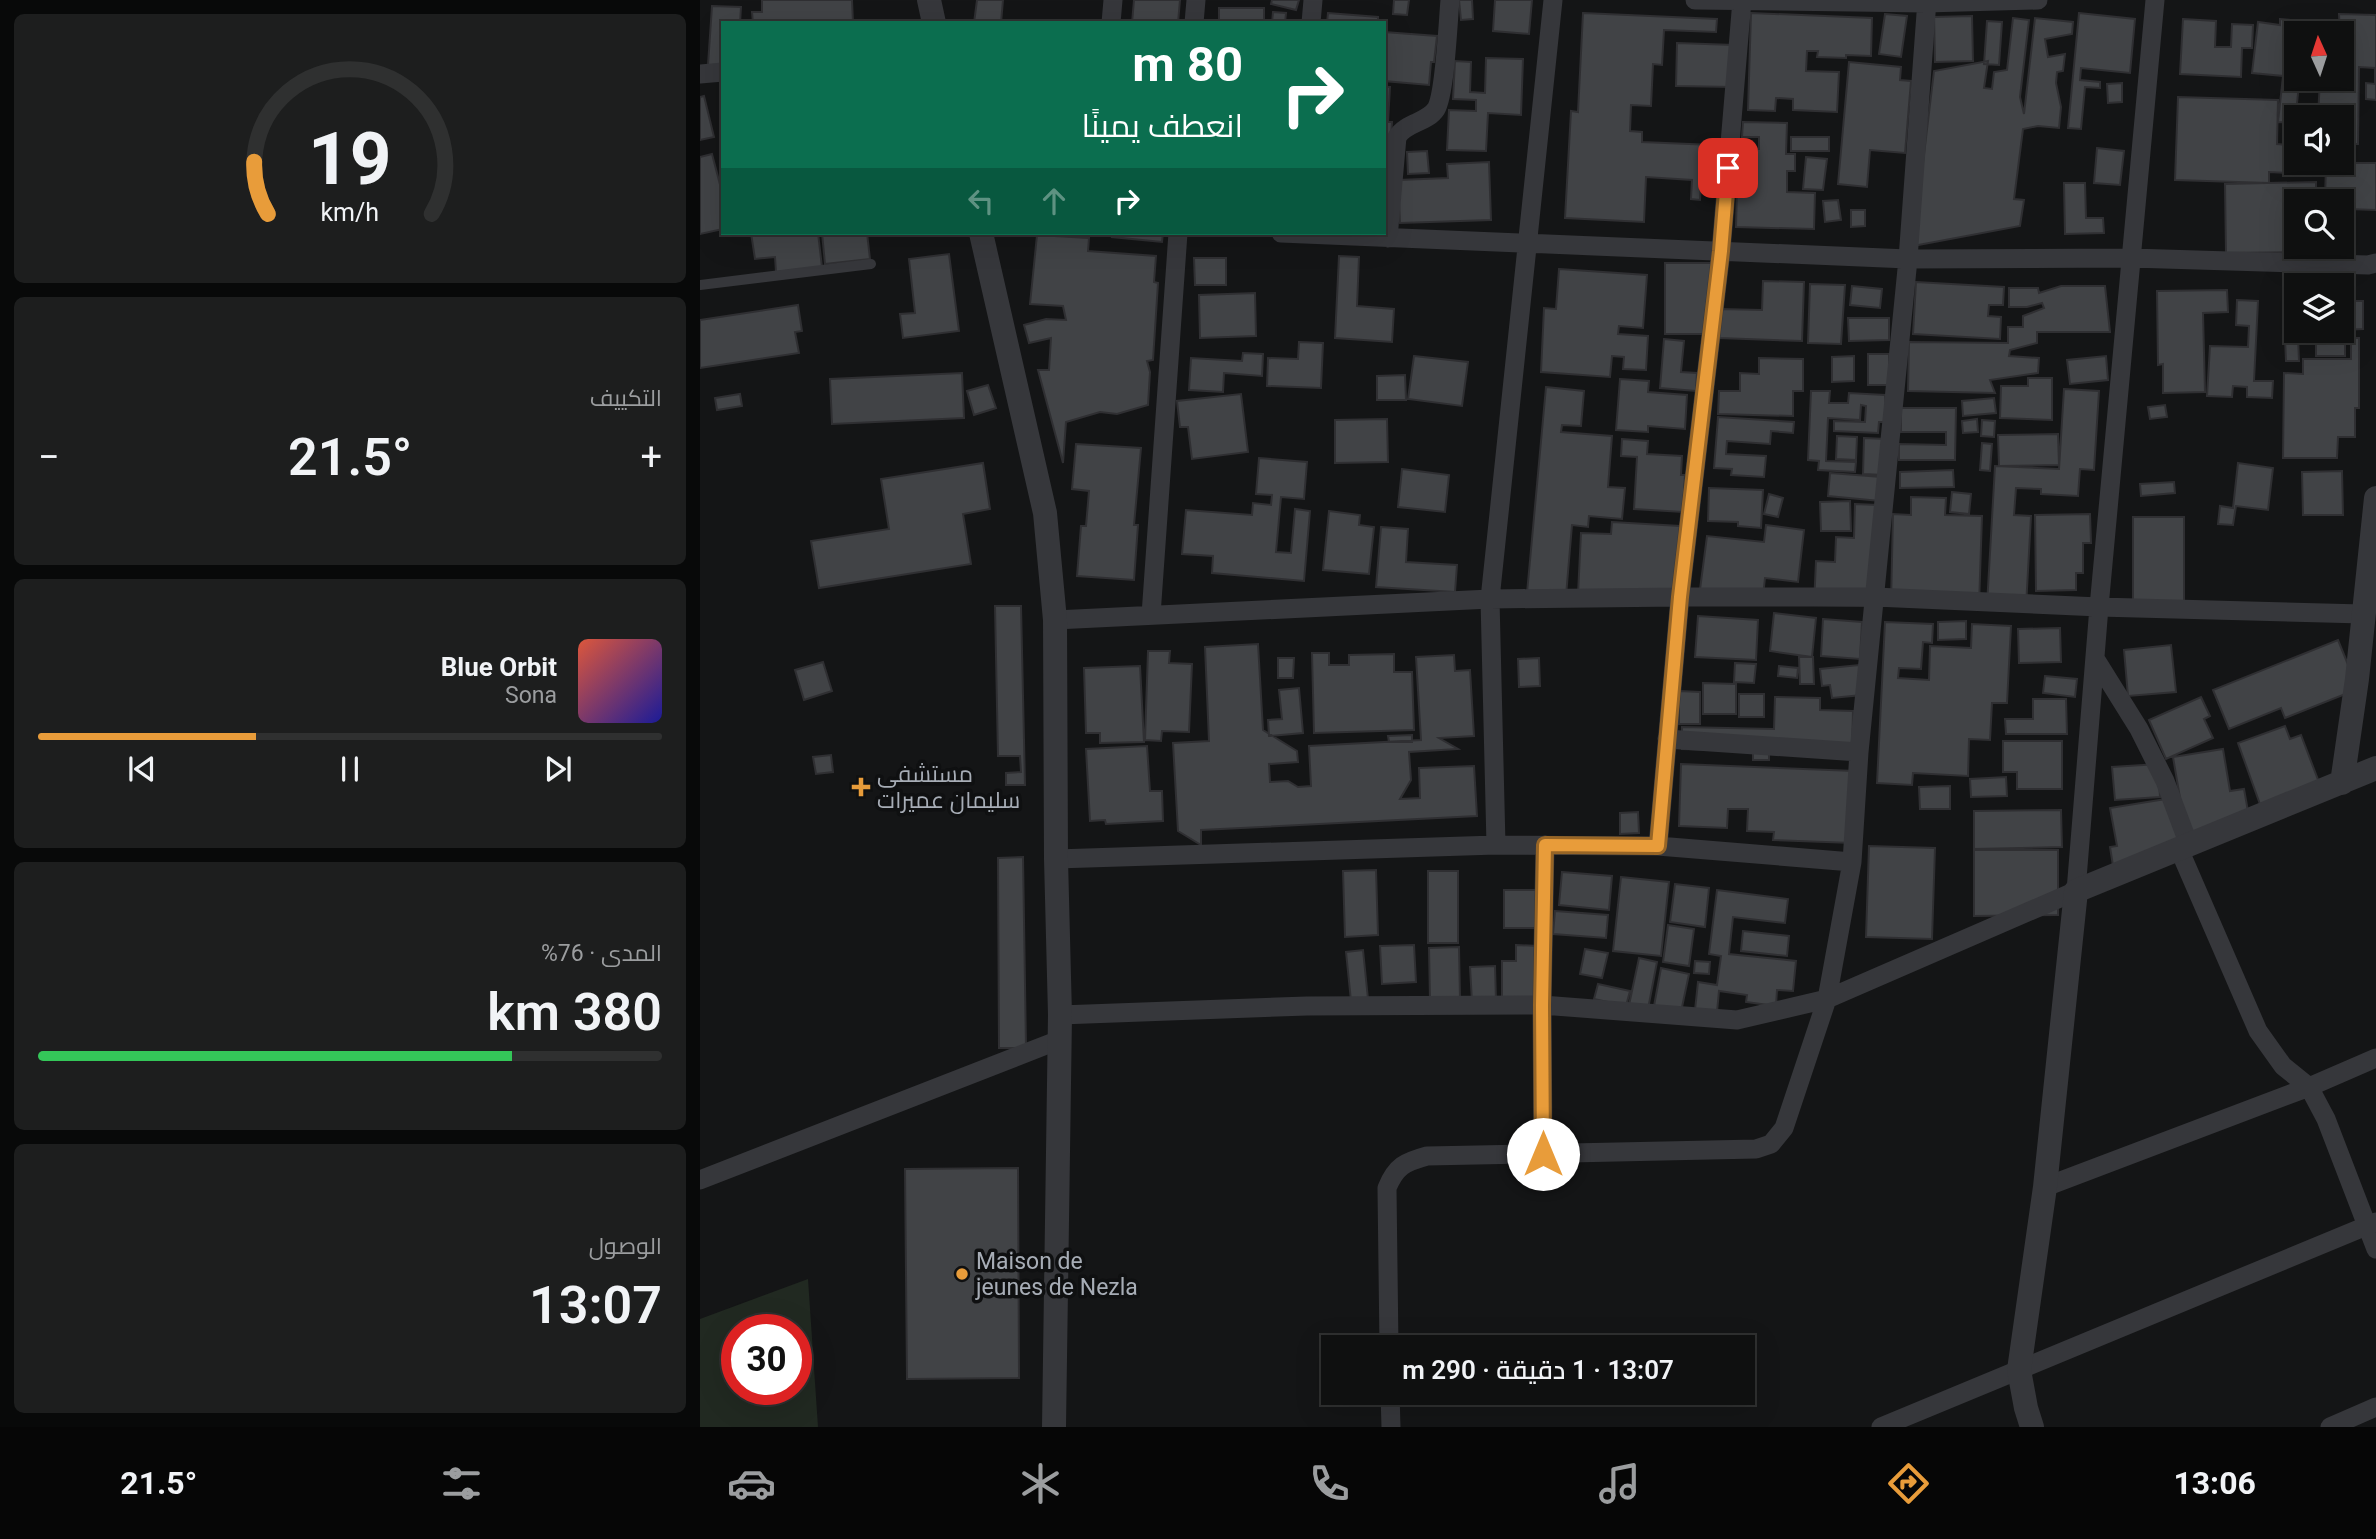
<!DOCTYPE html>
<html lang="ar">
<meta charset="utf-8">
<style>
body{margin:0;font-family:Roboto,Cairo,sans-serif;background:#1d1e1e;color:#f1f3f6;direction:rtl;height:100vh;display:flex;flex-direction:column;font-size:26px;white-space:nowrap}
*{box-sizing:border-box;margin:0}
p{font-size:23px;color:#9b9d9f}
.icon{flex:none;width:38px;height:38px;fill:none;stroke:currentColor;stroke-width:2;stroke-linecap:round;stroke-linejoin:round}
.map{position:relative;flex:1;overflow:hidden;direction:ltr}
.details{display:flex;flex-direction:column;gap:14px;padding:14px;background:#080909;width:700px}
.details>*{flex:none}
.guide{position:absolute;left:21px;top:21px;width:665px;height:214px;border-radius:0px;box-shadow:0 7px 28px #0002,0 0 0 2px #2f3030;direction:rtl;background:#0b6e4f;color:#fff;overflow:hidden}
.needle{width:46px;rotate:357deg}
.fabs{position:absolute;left:1584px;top:21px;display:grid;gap:14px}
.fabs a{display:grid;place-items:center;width:70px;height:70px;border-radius:0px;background:#0f1010;box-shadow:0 7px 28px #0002,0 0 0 2px #2f3030;font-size:35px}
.speed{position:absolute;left:21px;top:1314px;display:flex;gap:14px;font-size:35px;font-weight:700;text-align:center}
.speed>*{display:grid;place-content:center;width:91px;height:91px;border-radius:50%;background:#0f1010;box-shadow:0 7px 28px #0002,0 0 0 2px #2f3030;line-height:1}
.speed .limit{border:10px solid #d22;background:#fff;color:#111}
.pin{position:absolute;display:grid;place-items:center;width:60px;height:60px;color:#fff;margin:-30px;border-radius:14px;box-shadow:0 4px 10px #0006}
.me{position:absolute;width:77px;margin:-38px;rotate:0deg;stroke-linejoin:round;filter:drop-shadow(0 0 5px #0008)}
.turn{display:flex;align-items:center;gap:24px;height:147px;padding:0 28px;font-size:32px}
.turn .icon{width:91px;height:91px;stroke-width:2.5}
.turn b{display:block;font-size:49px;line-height:60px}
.lanes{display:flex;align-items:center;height:66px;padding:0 28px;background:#0003;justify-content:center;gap:35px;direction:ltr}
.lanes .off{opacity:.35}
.big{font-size:52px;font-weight:600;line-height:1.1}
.details .card{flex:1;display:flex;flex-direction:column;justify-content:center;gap:10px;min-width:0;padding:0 24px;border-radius:10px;background:#1d1e1e}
.details .dial{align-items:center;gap:0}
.dial svg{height:182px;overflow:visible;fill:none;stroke:#2f3030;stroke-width:7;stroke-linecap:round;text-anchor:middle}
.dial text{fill:#f1f3f6;stroke:none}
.song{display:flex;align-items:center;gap:21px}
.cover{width:84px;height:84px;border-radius:10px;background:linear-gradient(135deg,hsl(10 70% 55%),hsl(240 70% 35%))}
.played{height:7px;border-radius:4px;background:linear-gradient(90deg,#e89c3a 35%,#2f3030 35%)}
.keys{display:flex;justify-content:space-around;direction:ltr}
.heat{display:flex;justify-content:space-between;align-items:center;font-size:38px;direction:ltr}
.charge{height:10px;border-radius:5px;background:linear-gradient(90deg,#34c759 76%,#2f3030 0)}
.trip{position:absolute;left:621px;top:1335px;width:434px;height:70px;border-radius:0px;background:#0f1010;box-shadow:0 7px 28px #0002,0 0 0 2px #2f3030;font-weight:600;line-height:70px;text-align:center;direction:rtl}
.dock{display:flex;height:112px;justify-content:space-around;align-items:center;background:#060606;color:#9b9d9f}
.dock .icon{width:49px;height:49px}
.dock .active{color:#e89c3a}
.dock b{font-size:32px;color:#f1f3f6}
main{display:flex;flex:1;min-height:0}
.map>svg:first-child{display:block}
.green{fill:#212921;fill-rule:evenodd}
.building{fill:#414346;stroke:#2f2f32;stroke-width:2}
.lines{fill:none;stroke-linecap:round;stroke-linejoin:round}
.service{stroke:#36373b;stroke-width:10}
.minor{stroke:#36373b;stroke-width:19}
.tertiary{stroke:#36373b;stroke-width:24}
.route-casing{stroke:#976526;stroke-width:18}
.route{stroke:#e89c3a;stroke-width:12}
.poi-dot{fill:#e89c3a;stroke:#0f1011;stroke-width:2.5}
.labels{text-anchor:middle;stroke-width:7;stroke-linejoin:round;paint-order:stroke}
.poi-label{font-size:23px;fill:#a7adb6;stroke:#0f1011;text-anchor:start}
</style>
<main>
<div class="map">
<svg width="1676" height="1427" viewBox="0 0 1676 1427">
<rect width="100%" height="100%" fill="#141516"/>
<!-- green -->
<path class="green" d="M108 1279 118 1427H0V1319ZM37 1330H96V1390H37Z"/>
<!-- building -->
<path class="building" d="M62 0H152L153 23H53L52 12H62Z
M277 0H303L301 23H274Z
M434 0H480L478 23H432Z
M572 0H599L596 10 571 4Z
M694 0H709L707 15 693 14Z
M759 0H772L773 19 761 20Z
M795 0H832L829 34 793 31Z
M12 6 41 7 40 23H23V66L8 65Z
M519 8H564V23H519Z
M573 12 586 13 585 23H572Z
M628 13 678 17V23H627Z
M883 13 1017 19 1016 32 964 30 962 65 953 64 951 106 931 105 930 131 942 132V142L1013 145 1012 167 1002 166 1000 200 991 199 992 180 946 177 944 222 865 218 871 111 878 112Z
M1051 13 1172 18 1171 56 1146 55V58L1117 57 1118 51H1107L1106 71 1139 72 1137 112 1093 110V99L1076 98 1075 111 1048 110Z
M1379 13 1435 19 1430 73 1381 68 1380 80 1400 82V88L1385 87 1381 129 1368 128Z
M1185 14 1207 16 1201 57 1179 54Z
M1639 14 1676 15V100L1666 99V83L1675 84V68L1659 67 1658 144H1642V117H1618L1620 79H1642Z
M1272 16 1273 61 1235 62 1234 17Z
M1313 18 1329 20 1320 97 1324 114 1335 18 1373 22 1372 34 1345 39 1348 57 1365 54 1363 71 1357 72 1356 83 1361 107 1359 128 1338 126 1323 129 1314 199 1324 200 1320 226 1213 246 1234 71 1288 61 1284 88 1292 89 1294 72 1307 70Z
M1483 19 1516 21 1515 47H1531L1532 24 1553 25 1552 48H1542L1541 77 1480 74Z
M1580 19 1620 23 1619 33H1596V79H1615L1614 86 1599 84 1595 123 1578 122 1583 76 1552 73 1558 22 1580 25Z
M1287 21 1302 22 1299 65 1284 64Z
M684 32 737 36 734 62H731L729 85 684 81Z
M977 43 1034 45 1033 87 976 86Z
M786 58 823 59 821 115 788 113 786 151 747 150 749 110 776 111V100L753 99 755 61 771 62 770 92 785 93Z
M1149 62 1201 67 1200 80 1211 81 1205 153 1170 150 1167 187 1138 184Z
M1422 83V102L1408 103 1407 84Z
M684 87H690L688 122H692L689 162 684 161Z
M4 96 14 137 0 140V97Z
M1478 97 1578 100 1577 144 1589 145 1588 173 1569 172V183L1475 180Z
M1043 122 1087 123 1086 154H1095V171H1087V192L1115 193 1114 229 1036 227 1038 149H1059V137H1042Z
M1596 130V155L1586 156 1584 131Z
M1091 137H1129V151H1091Z
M1397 148 1424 151 1420 185 1394 183Z
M727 151 729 173 708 174 707 152Z
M12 154 23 196V229L0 234V157Z
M1106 157 1127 159 1123 190 1103 189Z
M789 162 791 220 700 223 698 180 748 178 747 164Z
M1626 163H1676V210L1647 209V232H1642V201H1625Z
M1616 182V201H1596V247H1617V252L1526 253 1525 184Z
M1364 183H1385L1386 218H1403L1404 233 1365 234Z
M1138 200 1141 220 1125 222 1123 201Z
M1151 210H1165V226L1151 227Z
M51 233H118L122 267 76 272 75 257 55 259Z
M122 233H167L170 259 125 264Z
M413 233H463L462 242 412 237Z
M337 235 389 238 388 251 456 256 454 282 458 283 453 360 447 361 450 372 448 405 417 414 400 412 366 422 363 463 338 370H349L351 338 329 343 324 325 346 319 366 320 363 306 330 304Z
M249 254 259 331 203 338 200 314 215 313 209 259Z
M639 256 659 257 657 306 694 309 692 342 635 338Z
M494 258H526V285H495Z
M965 263H1012V334H965Z
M859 269 947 275 943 328 919 326 918 334 948 336 946 370 923 369 924 357 912 356 910 377 841 372 844 308 856 309Z
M1063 281 1104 282 1102 341 1019 338 1020 309 1062 310Z
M1216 282 1304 287 1303 305H1289L1288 316 1301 317 1300 339 1213 334Z
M1110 284 1145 285 1141 344 1108 343Z
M1152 286 1182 289 1180 308 1150 305Z
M1361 286H1405L1410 332H1337V343L1310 350 1309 356 1339 358 1338 373 1290 380 1295 393 1208 391 1209 342 1308 343V327H1323V316L1344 308 1342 303 1327 307H1309V288H1338L1339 293Z
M1527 290 1528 312 1503 313 1505 392 1463 393V364L1458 365 1457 291Z
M555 293 556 336 500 338 499 295Z
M1537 300 1558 301 1554 381H1573L1572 398 1547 397V387L1533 386 1532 397 1507 396 1510 346 1548 347 1549 326 1536 325Z
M1642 301H1663V329L1642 330Z
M98 305 102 331 95 332 99 353 0 368V320Z
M1148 318H1189V340L1149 341Z
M1598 337 1599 361H1586L1585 338Z
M1616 338H1645V356H1616Z
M1651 338H1659V408H1655V437H1638L1637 458H1583L1584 373 1603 374V359H1651Z
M964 339 984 341 981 372 997 373 996 391 960 388Z
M599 342 623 343 621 388 567 386 568 358 598 359Z
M543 353 563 354 562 376 524 373 523 392 489 390 491 358 542 361Z
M1168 354H1189V385H1168Z
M714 356 768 362 762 406 708 399Z
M1154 356V381L1132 382V357Z
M1406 356 1408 380 1370 384 1367 360Z
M1059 358 1103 359V391H1093V416L1018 414 1019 391H1040V373L1059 374Z
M262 373 264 418 132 424 130 379Z
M705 375 706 400H677V376Z
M1328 378H1352V420L1300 418 1301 386H1328Z
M920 379 949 381 948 392 987 395 985 429 948 426V432L916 430Z
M288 385 296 408 274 415 267 391Z
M846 387 884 391 881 426 862 425 861 432 912 436 908 487 925 488 922 519 889 516 888 527 872 525 866 596 827 593Z
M1364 389 1399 391 1394 470 1380 469 1378 496 1341 494V489L1316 488 1314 515 1331 516 1326 607 1287 605 1295 466 1359 469Z
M1111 391H1130L1129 403H1148L1149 393 1185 395 1187 422H1179L1178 433 1134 431V421L1165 422 1166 406 1161 405 1160 420 1128 418 1126 461 1156 462 1155 472 1118 470 1119 461 1108 460Z
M40 394 42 406 17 410 15 398Z
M541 394 548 452 492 459 488 427H480L477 401Z
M1294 398 1296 413 1263 416 1262 401Z
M1465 405 1467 417 1450 419 1448 407Z
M1201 408H1256L1255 460H1199V444L1246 445V432H1201Z
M1018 417 1094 422 1093 433 1071 431 1070 444 1027 441 1026 454 1066 456 1064 477 1031 475 1032 469 1014 468Z
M687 419 688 462 635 463V420Z
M1277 419 1278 432 1263 433 1262 421Z
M1282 420 1295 421 1294 437 1281 436Z
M1358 434 1359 465 1299 466 1298 435Z
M1137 436 1157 437 1156 460 1136 459Z
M1164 438 1186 439 1184 475 1163 474Z
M922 439 948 441 947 454 982 456 981 475H985L983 512 934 509 937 457 921 456Z
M1282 443 1292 444 1290 471 1280 470Z
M376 444 441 448 434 525H438L434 580 377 576 381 526H386L389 491 372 489Z
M559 458 607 462 604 499 581 497 576 552 591 553 595 509 610 511 604 581 512 573 513 556 482 554 486 510 552 515 553 503 571 505 572 495 556 494Z
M283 463 290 509 263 514 271 564 119 588 111 541 189 529 181 479Z
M1538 463 1573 468 1568 510 1536 506 1533 525 1518 524 1520 506 1533 508Z
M702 469 749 475 745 512 698 507Z
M1253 470 1254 487 1200 488V472Z
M1642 471 1643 515H1603L1602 472Z
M1130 473 1182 477 1180 501 1128 496Z
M1474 482 1475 493 1441 496 1440 484Z
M1009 488 1063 490 1061 528 1038 526V522L1008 521Z
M1252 492 1271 494 1269 514 1250 512Z
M1069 494 1083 498 1078 517 1064 514Z
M1211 497 1246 498 1245 515 1282 516 1279 606 1191 603 1193 514 1211 515Z
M1150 501 1151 531H1121L1120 502Z
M1155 504 1178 505 1174 606 1114 605 1116 561 1135 562 1136 537 1154 538Z
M629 511 660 515 659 525 674 527 669 574 623 570Z
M1390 514 1391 543H1383V573H1376V590L1336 591 1335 515Z
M1433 517H1484V611H1433Z
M912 522 980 526 977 594H878L881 533 911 534Z
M1066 525 1104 530 1098 582 1065 578 1062 605 999 597 1007 536 1064 542Z
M681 527 708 529 706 562 757 565 755 592 676 587Z
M295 606H321L325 785H306V773L321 772 320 756H298Z
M1074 613 1116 618 1112 657 1070 651Z
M998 616 1058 620 1056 660 995 657Z
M1123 619 1162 622 1160 659 1121 656Z
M1266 621V639L1238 640V622Z
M1185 622 1233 624 1232 643 1223 642 1221 669 1199 668 1198 678 1229 680 1230 646 1271 648 1272 624 1311 626 1307 703H1292L1290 740 1269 739 1268 776 1213 773 1212 785 1177 783Z
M1360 628 1361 662 1319 663 1318 629Z
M1638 640 1658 689 1585 718 1581 708 1529 729 1513 690Z
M558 644 563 730 597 751 598 762 569 764 570 782 588 781 598 787 611 786 609 746 721 740 716 657 754 655 755 671 770 670 774 736 739 738 758 749 709 752 711 780 700 799 720 798 719 768 774 766 777 816 501 830V845L478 831 473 743 509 741 505 647Z
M1471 645 1476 692 1428 696 1424 650Z
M448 651H470L469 663 492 664 489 732 462 731 461 741 445 740Z
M612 653H629V665H649V655L694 654V672H712L714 730 614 733Z
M1099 657H1113L1114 684H1100Z
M578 658H594L593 678H578Z
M839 658 840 686 819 687 818 659Z
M123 662 132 691 104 700 95 670Z
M1035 663 1056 664 1054 683 1034 682Z
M1159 665 1162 695 1132 698 1130 685 1122 686 1120 669Z
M440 666 444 742 400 743V733H386L384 668Z
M1079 666 1098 668 1097 678 1078 676Z
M1345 676 1377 679 1375 697 1343 693Z
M1003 683 1036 684V714H1003Z
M599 688 603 733 569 736 568 720 582 719 579 690Z
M979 691 1000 692V724H979Z
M1039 694H1064V717H1039Z
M1075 697 1120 698V710L1153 711 1152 754 1069 752V760H1053V751L982 749V727L1074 729Z
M1501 697 1510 716 1504 719 1513 738 1466 759 1449 720Z
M1333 699H1366L1367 734H1306L1305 719H1333Z
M1585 726 1590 739 1601 735 1620 785 1561 807 1538 743Z
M712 735V742H689L688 736Z
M1303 741H1362V789H1317V772H1303Z
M447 746 450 791H462L463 821 406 824 405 820 390 821 386 749Z
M1523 749 1530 791 1544 789 1551 828 1487 839 1473 757Z
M131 755 133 772 116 774 113 757Z
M981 764 1155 771 1152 843 1073 840 1074 832 1047 831 1048 809H1028L1027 828 979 826Z
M1458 764 1460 797 1415 800 1412 767Z
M1306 777 1307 796 1271 797 1270 779Z
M1250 786V809H1220L1219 787Z
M1472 798 1482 860 1414 872 1410 847 1417 846 1410 808Z
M1361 810 1362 847 1274 849V811Z
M938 812 939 833 920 834V813Z
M1169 846 1235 848 1232 939 1166 937Z
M1274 850H1358V915L1274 916Z
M323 857 326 1048H299L298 858Z
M676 870 678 935 645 937 643 871Z
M728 871H758V943H728Z
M862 872 912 876 909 910 859 905Z
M921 877 969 882 961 956 913 951Z
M975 884 1009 888 1005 927 970 922Z
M804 890H837V928H804Z
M1017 890 1088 899 1085 923 1033 917 1029 954 1096 961 1093 991 1077 990 1076 1006 1046 1002 1047 995 1019 991 1017 1012 995 1010 998 982 1017 985 1021 956 1009 954Z
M855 911 908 915 906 938 853 934Z
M968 925 994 929 989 966 963 962Z
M1043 931 1089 936 1087 956 1041 951Z
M714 945 716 982 682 984 680 946Z
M816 945 838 946V999H802V961H816Z
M759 947 760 999 730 1000 729 948Z
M885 949 908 953 902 978 880 974Z
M663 950 668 999 651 1001 646 952Z
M939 958 957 962 948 1009 929 1005Z
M995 961 1010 962 1009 974 994 973Z
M795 966 796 1001 772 1002 770 967Z
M961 968 989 974 981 1012 954 1006Z
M898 984 930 991 926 1006 894 999Z
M318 1168 319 1378 207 1379 205 1169Z"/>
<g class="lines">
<!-- service -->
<path class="service" d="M0 285 171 264"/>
<!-- minor -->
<path class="minor" d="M995 0 1226 3 1338 0
M1227 0 1208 259 1159 752 1152 862 1127 999 1376 891 1399 607 1455 0
M411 23 413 0
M494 23 496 0
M611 23 613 0
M0 74 23 72
M581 233 1208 259 1431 258 1668 265 1676 263
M688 238 697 137C706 122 727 123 736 109 745 94 748 22 750 0
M451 615 478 233
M355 620 790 599 980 597H1175L1399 607 1663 614
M1396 660 1439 729 1465 781 1489 845
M967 739 1159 752
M796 845 790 599 853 0
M958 846 980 597 1021 251 1042 0
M1479 849 1558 1031 1583 1066 1609 1087 1626 1119 1676 1249
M356 859 796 845 958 846 1152 862
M360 1015 607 1006 842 1005 1037 1020 1127 999
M843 1154 842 1005 845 845
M0 1180 359 1040
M1345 1187 1609 1087 1676 1058
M689 1348 687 1188C696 1166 705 1162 727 1156L1056 1149 1071 1144 1084 1128 1127 999
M690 1393 691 1427
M1181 1427 1676 1222
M1630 1427 1676 1407"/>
<!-- tertiary -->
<path class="tertiary" d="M229 0 234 23
M281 233 345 513 355 620 356 859 360 1015 354 1427
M1642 783 1657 679 1676 498
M1332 1427 1326 1408 1319 1370 1345 1187 1376 891 1676 768"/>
</g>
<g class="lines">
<defs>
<path id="route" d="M843 1154 842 1005 845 845 958 846 980 597 1021 251 1028 168"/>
</defs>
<!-- route casing -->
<use href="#route" class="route-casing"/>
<!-- route -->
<use href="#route" class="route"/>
</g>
<!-- markers -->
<g class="poi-dot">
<path d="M157.5 776.5h7v7h7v7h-7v7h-7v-7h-7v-7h7z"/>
<circle cx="262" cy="1274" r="7"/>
</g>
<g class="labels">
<!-- poi labels -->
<g class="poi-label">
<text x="177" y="782">مستشفى<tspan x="177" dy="26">سليمان عميرات</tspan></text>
<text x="276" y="1269">Maison de<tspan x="276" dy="26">jeunes de Nezla</tspan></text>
</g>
</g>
</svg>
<div class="fabs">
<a><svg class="needle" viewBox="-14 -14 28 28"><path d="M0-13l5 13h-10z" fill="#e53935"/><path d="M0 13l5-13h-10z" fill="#9b9d9f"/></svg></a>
<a><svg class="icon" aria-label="sound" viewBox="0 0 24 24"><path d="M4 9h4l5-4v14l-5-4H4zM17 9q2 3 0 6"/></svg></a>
<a><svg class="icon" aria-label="search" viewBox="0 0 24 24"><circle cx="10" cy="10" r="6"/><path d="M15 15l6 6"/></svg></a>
<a><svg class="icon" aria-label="layers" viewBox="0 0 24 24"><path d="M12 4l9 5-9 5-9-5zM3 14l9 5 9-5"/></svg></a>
</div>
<div class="speed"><div class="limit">30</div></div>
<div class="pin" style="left:1028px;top:168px;background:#d93025"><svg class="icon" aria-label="arrive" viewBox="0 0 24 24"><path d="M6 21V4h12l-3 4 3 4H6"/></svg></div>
<svg class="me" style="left:843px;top:1154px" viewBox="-20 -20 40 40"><circle r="19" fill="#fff"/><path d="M0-13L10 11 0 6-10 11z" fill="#e89c3a"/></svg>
<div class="trip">13:07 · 1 دقيقة · 290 m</div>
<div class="guide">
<div class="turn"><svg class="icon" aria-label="right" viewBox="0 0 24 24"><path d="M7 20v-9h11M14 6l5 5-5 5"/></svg><div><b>80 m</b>انعطف يمينًا</div></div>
<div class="lanes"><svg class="icon off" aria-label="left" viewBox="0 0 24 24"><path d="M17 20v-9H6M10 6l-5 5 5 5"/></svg><svg class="icon off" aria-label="ahead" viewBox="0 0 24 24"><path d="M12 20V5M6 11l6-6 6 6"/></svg><svg class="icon" aria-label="right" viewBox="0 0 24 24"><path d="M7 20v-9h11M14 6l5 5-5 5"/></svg></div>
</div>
</div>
<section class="details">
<div class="card dial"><svg viewBox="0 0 100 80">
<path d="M14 69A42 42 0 1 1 86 69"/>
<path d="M14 69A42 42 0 0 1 8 46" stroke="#e89c3a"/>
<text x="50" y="56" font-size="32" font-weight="700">19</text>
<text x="50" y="72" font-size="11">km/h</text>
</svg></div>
<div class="card"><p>التكييف</p>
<div class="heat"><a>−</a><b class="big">21.5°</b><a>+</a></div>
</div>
<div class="card">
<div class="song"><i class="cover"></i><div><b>Blue Orbit</b><p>Sona</p></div></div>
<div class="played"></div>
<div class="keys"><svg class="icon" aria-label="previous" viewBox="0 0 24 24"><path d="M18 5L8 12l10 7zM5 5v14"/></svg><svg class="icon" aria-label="pause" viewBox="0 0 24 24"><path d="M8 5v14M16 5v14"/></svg><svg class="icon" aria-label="next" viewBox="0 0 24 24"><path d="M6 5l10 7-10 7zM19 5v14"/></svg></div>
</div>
<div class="card"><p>المدى · 76%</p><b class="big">380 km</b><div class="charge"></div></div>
<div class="card"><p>الوصول</p><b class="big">13:07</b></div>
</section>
</main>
<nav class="dock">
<b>13:06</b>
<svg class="icon active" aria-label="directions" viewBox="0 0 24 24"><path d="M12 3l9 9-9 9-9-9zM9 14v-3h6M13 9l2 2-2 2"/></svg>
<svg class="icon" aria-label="music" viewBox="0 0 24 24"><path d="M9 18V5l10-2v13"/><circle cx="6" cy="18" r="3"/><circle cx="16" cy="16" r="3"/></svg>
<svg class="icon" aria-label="phone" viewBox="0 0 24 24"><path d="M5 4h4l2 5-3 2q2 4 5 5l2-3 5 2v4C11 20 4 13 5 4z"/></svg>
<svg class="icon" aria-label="climate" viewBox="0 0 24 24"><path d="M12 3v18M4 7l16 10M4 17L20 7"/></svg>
<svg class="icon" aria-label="car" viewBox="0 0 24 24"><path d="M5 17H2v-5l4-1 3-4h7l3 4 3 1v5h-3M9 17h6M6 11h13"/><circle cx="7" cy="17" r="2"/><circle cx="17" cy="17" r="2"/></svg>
<svg class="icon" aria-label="filters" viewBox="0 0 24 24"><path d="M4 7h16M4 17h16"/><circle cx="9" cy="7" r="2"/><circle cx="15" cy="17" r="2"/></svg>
<b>21.5°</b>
</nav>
